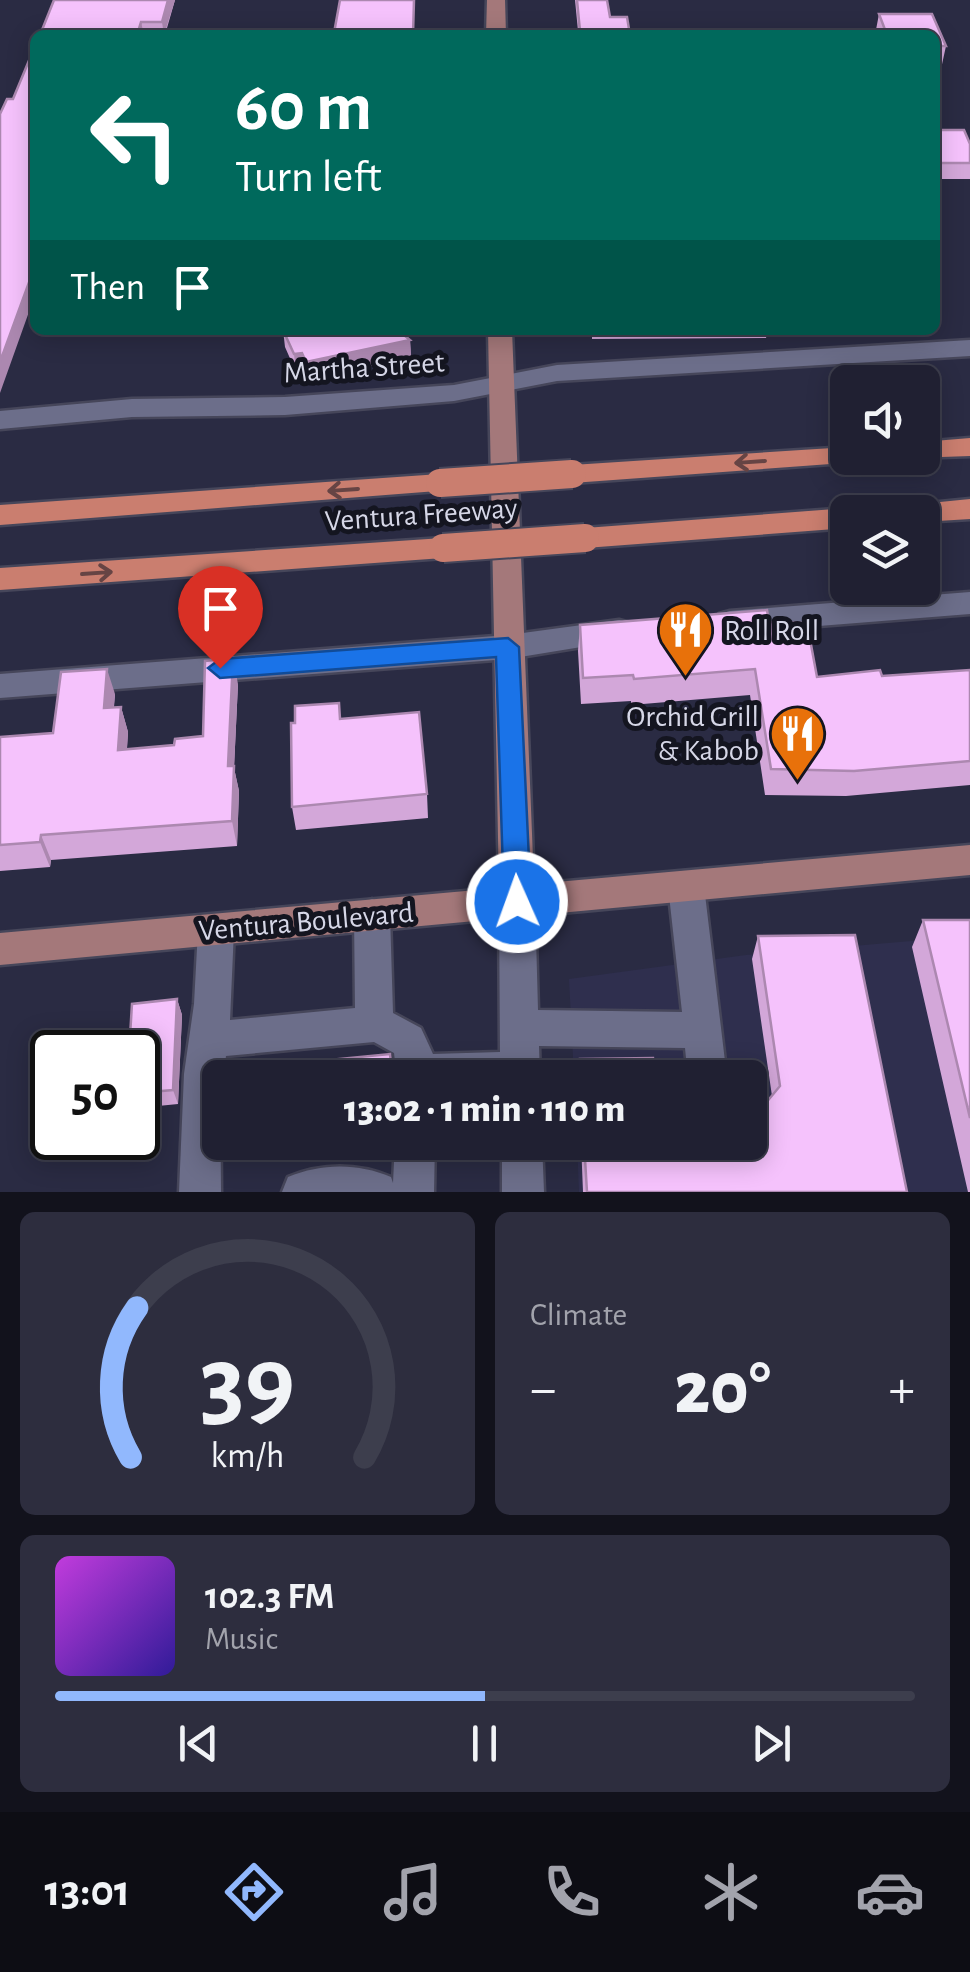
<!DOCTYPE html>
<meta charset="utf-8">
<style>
body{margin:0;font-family:"Alegreya Sans",sans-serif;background:#2d2d3e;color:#f1f3f6;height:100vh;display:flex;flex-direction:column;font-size:38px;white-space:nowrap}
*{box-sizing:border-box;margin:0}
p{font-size:32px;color:#a2a3ac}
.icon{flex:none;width:55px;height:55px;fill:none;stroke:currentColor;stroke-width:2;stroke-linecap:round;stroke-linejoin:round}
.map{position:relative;height:1192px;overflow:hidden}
.panel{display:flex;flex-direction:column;gap:20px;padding:20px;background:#12121c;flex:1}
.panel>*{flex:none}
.top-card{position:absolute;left:30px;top:30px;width:910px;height:305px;border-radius:15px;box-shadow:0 5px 25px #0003,0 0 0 2px #3d3e4d;background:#00695c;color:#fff;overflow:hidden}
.buttons{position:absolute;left:830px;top:365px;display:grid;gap:20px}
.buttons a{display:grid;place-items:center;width:110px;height:110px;border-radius:15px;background:#202032;box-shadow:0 5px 25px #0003,0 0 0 2px #3d3e4d;font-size:50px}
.speed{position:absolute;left:30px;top:1030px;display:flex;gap:20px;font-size:50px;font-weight:700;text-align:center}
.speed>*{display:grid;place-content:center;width:130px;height:130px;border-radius:50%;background:#202032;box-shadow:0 5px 25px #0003,0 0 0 2px #3d3e4d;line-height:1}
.speed .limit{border:5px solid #111;border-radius:15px;background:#fff;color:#111}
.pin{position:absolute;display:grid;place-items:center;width:85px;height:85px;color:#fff;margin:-102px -42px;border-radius:50% 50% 50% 0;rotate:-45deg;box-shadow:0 0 10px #0007}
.pin .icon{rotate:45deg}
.me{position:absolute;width:110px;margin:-55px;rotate:358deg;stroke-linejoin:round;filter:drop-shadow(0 0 8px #0008)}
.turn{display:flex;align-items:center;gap:35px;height:210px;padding:0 40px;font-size:45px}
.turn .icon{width:130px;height:130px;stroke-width:2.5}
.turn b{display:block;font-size:70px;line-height:85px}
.then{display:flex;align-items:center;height:95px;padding:0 40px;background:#0003;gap:20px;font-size:38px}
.big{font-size:75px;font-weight:800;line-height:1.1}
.panel .widget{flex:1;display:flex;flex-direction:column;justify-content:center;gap:15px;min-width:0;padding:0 35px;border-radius:15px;background:#2d2d3e}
.panel .dial{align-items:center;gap:0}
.dial svg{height:260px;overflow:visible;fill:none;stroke:#3d3e4d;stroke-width:7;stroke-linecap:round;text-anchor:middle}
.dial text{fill:#f1f3f6;stroke:none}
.song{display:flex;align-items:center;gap:30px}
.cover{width:120px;height:120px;border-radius:15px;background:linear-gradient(135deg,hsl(290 70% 55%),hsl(250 70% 35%))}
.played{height:10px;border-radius:5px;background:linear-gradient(90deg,#91b8fd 50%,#3d3e4d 50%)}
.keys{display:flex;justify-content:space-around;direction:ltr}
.heat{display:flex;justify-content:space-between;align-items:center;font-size:55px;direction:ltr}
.panel .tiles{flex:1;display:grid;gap:20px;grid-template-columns:1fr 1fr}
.widget:last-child{grid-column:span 2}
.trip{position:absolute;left:202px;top:1060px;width:565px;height:100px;border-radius:15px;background:#202032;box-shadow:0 5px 25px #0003,0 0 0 2px #3d3e4d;font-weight:800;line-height:100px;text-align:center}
.tabs{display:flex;height:160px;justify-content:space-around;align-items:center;background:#0d0d14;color:#a2a3ac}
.tabs .icon{width:70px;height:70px}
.tabs .current{color:#91b8fd}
.tabs b{font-size:45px;color:#f1f3f6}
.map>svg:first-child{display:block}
.built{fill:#2f2f4e}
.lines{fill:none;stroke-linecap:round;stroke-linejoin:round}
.minor-casing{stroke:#46465a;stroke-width:5}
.major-casing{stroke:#46465a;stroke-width:5}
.highway-casing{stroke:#46465a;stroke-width:5}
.minor{fill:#6c6e8a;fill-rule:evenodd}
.major{fill:#a4787a;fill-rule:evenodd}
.highway{fill:#ca7e6f;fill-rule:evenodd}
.highway-bridge-casing{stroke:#46465a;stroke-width:32;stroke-linecap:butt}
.highway-bridge{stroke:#ca7e6f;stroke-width:28}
.wall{fill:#d3a7d9}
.shaded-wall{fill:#ac88b0}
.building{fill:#f5c2fc;stroke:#ac88b0;stroke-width:2.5}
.oneway{stroke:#644}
.route{fill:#1a73e8;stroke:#114b97;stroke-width:2.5}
.labels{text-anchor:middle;stroke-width:10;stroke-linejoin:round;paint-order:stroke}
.street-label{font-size:30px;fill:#d6d7e7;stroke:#141520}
.poi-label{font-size:30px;fill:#d6d7e7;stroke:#141520;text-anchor:start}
</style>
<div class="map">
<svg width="970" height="1192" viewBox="0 0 970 1192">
<rect width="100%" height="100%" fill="#2a2b43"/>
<!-- built -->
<path class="built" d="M970 936V1192H579L577 1143 750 1142V1078L574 1077 569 979 746 955Z"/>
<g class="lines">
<defs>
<path id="minor" d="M970 340V356L557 381 454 401 285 415 132 417 0 429V411L132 399 285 397 454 385 557 365Z
M970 592V614L730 633 719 630 715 622 719 614 730 611Z
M619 620 630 623 634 631 630 639 508 659 0 698V674L508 635Z
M686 871 699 875 704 886 727 1078H688L685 1048 539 1046 540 1078H397L394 1053 374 1042 226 1056 223 1078H220L221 1192H179L184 1074 194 1004 198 930 203 919 216 914 229 919 234 930 230 1020 355 1008 354 915 359 904 372 899 385 904 390 915 393 1013 421 1028 433 1054 500 1052 499 901 504 890 517 885 530 890 535 901 538 1010 682 1012 668 886 673 875Z
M395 1142H435L434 1192H282L288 1177C322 1163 358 1163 391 1177L393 1183Z
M502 1142H542L544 1192H502Z"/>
<path id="major" d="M487 0H505L506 35H486Z
M488 330H512L534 884 970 845V875L0 965V933L499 888Z"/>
<path id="highway" d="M970 438V456L913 458H922V442Z
M848 447V458H861L858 462 572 483 562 481 558 474 562 467 572 465Z
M440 474 450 476 454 483 450 490 0 525V505Z
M970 499V519L922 522V512H906L910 505Z
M848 508 859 512H848V528L585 548 575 545 571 538 575 531 585 528Z
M443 538 453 541 458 548 453 555 443 558 0 590V568Z"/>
</defs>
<!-- minor casing -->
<use href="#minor" class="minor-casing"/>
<!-- major casing -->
<use href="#major" class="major-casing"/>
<!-- highway casing -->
<use href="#highway" class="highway-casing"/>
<!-- minor -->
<use href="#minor" class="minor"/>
<!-- major -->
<use href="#major" class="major"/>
<!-- highway -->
<use href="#highway" class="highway"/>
<defs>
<path id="highway-bridge" d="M440 483 572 474
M443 548 585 538"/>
</defs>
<!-- highway-bridge casing -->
<use href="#highway-bridge" class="highway-bridge-casing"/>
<!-- highway-bridge -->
<use href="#highway-bridge" class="highway-bridge"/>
</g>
<!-- wall -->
<path class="wall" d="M54 0H175L165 35H40Z
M575 0H607L610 17 578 31Z
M879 14H932L946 46 941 69H935V35H875Z
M935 130 970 144V179H935Z
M283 330 410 340 411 357 308 379 304 370 296 372 285 347Z
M592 330H768L766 338 592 339Z
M769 622 817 677 882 676 970 670V785L846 796 765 795 750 695 631 705V701L581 704 578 651 580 625Z
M238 684 234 768 239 791 237 846 51 860 50 867 0 871V737L53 733 115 694 114 707H121L128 732 127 749 174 745 203 736Z
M341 719 427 794 428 818 296 830 292 807Z
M923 920H970V1192H968L912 947Z
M758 936 907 1192H583L581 1142H750L772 1096 752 959Z
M177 999 182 1015 178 1104 138 1108V1052Z"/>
<!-- shaded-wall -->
<path class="shaded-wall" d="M168 0H175L164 35 162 22Z
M141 22 144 35H137Z
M35 266V295L0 393V362Z
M410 340 411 357 308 379 306 362Z
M302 353 304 370 296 372 294 354Z
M233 658 238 684 234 768 239 791 237 846 232 821 228 766Z
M107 669 115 694 111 734 104 708Z
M121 707 128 732 125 775 118 750Z
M41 835 51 860 50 867 40 842Z
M177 999 182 1015 178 1104 173 1090Z"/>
<!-- building -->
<path class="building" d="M54 0H168L162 22H141L137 35H40Z
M340 0H414L413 35H339L334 33Z
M577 0H607L610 17H627L630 35H569V31H580Z
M879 14H932L946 46H935V35H887Z
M35 46V266L0 362V114L7 99H13Z
M935 130H964L970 144V163H935Z
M283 330H398L410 340 306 362 302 353 294 354Z
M767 610 769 622 807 623 817 677 880 670 882 676 970 670V761L854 771 771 769 755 669 634 679 633 675 583 678 580 625Z
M233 658 228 766H234L232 821 41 835 40 842 0 845V737L53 733 61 672 107 669 104 708 121 707 118 750 174 745 175 739 203 736 205 661Z
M339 703 340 719 419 712 427 794 292 807 291 723H295V706Z
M923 920H970V1118Z
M855 935 907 1192H587L584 1142H750V1122L780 1086 758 936Z
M177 999 173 1090 138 1093V1052H129L132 1004Z
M390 1054 392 1071 400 1074V1078H222V1074L225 1070Z
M653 1058 655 1078H581L580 1059Z"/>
<!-- one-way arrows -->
<defs><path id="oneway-shaft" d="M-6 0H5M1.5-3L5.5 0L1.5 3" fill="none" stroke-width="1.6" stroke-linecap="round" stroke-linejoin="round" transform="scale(2.5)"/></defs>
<g class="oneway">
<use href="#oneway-shaft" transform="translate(750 462) rotate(176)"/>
<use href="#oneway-shaft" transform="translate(343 490) rotate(176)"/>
<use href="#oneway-shaft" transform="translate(97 573) rotate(-4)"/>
</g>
<!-- route -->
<path class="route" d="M508 638 519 647 531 902 527 910 517 913 508 910 504 902 496 657 220 678 208 668 220 659Z"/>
<!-- icons -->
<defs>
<symbol id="restaurant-pin" viewBox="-11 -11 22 30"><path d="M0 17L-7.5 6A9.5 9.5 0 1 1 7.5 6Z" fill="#e8710a" stroke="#141520"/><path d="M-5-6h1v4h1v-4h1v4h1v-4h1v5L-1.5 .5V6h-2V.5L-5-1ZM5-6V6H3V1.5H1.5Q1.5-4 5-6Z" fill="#fff"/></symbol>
</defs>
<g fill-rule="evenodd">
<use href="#restaurant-pin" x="654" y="598" width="63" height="86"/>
<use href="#restaurant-pin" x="766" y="702" width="63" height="86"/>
</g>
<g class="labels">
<!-- street labels -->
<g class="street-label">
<text transform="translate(364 367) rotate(-4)" y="10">Martha Street</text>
<text transform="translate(421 514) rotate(-4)" y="10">Ventura Freeway</text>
<text transform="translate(306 921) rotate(-5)" y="10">Ventura Boulevard</text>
</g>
<!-- poi labels -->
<g class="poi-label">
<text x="724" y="640">Roll Roll</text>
<text x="759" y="726" text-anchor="end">Orchid Grill<tspan x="759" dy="34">&amp; Kabob</tspan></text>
</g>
</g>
</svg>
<div class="buttons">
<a><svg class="icon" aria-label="sound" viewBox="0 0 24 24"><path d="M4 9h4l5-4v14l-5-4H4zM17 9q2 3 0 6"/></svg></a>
<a><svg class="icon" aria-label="layers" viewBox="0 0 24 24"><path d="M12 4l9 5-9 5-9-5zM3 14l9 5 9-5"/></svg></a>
</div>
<div class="speed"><div class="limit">50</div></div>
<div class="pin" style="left:220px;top:668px;background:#d93025"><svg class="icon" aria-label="arrive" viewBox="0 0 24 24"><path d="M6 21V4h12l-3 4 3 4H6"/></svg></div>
<svg class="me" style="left:517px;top:902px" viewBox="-20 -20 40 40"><circle r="17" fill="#1a73e8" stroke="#fff" stroke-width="3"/><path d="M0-11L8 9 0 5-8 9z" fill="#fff"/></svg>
<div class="trip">13:02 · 1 min · 110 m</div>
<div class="top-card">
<div class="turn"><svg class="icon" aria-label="left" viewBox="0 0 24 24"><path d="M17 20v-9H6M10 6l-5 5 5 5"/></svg><div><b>60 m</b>Turn left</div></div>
<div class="then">Then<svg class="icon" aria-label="arrive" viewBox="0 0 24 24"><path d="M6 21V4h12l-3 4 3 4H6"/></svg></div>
</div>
</div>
<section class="panel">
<div class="tiles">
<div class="widget dial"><svg viewBox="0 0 100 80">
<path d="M14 69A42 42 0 1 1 86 69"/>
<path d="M14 69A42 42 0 0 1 16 23" stroke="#91b8fd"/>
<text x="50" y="56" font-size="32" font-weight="700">39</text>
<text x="50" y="72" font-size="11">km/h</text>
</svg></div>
<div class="widget"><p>Climate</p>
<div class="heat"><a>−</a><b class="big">20°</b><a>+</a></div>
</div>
<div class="widget">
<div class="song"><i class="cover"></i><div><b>102.3 FM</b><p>Music</p></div></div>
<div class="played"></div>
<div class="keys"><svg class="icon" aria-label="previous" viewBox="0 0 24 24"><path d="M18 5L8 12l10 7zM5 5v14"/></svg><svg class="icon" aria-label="pause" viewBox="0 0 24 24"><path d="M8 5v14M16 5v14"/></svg><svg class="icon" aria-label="next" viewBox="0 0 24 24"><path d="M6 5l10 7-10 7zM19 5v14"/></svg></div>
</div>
</div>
</section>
<nav class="tabs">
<b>13:01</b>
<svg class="icon current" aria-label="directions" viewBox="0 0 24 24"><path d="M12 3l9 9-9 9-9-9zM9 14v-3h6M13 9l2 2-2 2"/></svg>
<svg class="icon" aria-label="music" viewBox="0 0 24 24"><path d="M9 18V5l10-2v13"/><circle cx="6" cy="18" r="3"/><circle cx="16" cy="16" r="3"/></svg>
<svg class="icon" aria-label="phone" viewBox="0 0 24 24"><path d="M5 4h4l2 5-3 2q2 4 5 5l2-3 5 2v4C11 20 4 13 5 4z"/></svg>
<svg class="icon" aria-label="climate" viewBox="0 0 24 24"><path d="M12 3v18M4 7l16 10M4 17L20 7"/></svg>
<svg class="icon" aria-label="car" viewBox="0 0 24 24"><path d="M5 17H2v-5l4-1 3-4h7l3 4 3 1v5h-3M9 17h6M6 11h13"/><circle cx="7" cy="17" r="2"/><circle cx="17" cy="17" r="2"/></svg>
</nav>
